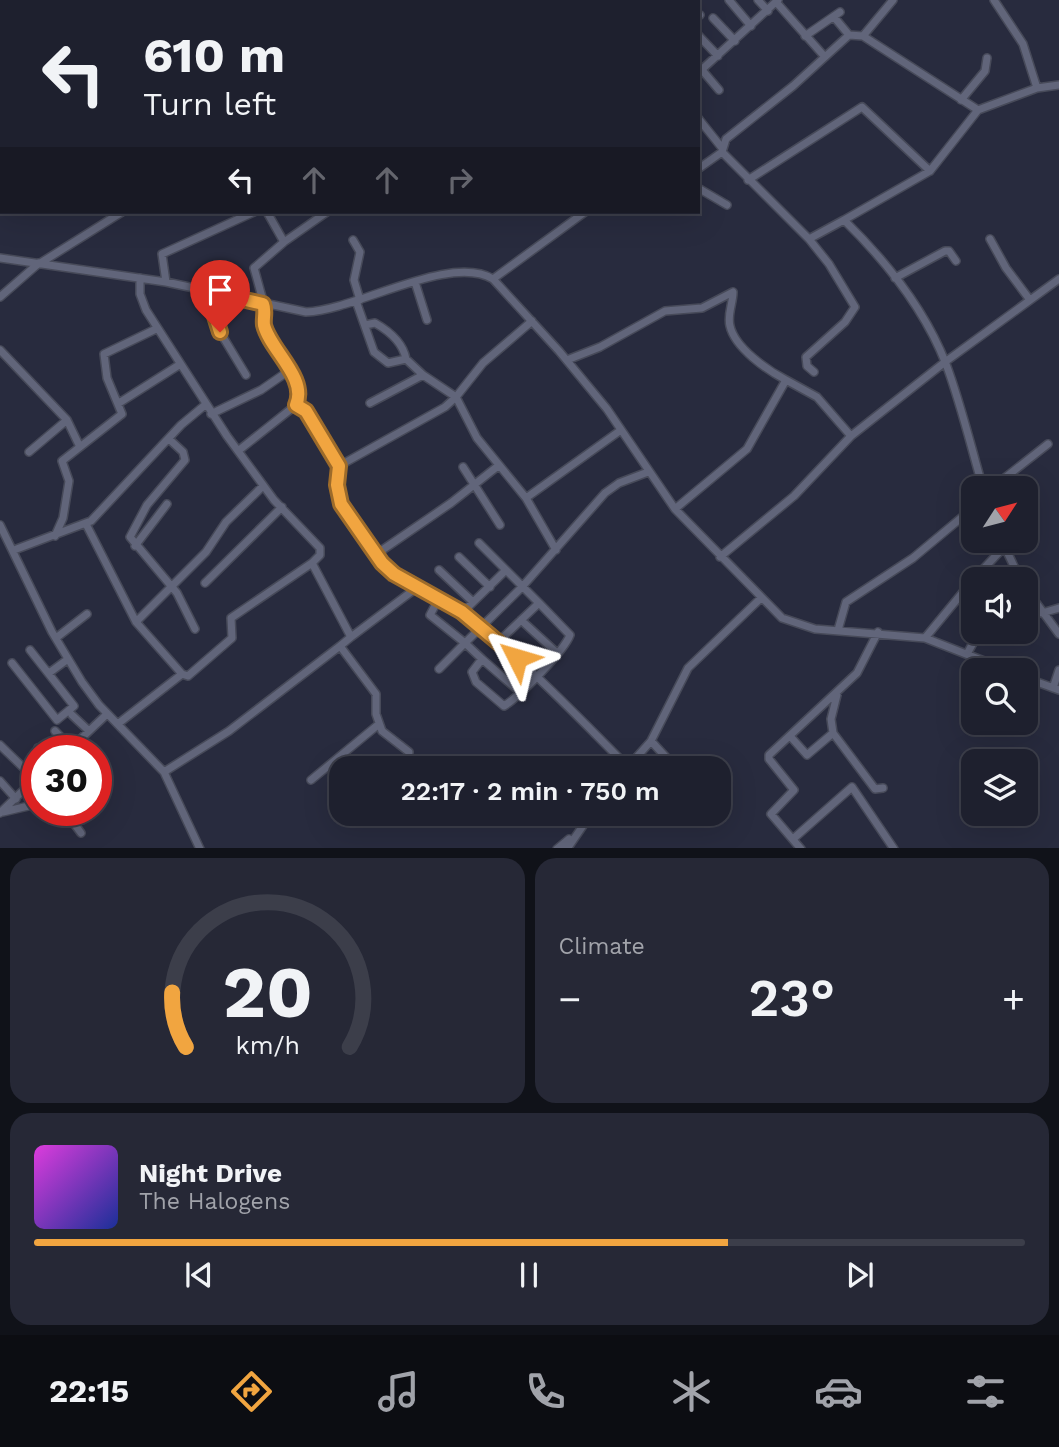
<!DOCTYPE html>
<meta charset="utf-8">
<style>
body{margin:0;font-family:"Work Sans",sans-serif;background:#262836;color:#f1f3f6;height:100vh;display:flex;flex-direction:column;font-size:26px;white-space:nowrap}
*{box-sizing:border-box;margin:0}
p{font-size:23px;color:#a1a3aa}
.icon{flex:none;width:38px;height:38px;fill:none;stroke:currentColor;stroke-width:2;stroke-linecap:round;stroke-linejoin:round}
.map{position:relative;height:848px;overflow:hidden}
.side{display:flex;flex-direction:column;gap:10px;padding:10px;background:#101219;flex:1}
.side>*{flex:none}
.top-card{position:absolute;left:0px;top:0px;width:700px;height:214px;box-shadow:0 7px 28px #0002,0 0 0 2px #3c3e4a;background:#1e202e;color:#f1f3f6;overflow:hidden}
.needle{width:46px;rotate:54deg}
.fabs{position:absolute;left:961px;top:476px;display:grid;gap:14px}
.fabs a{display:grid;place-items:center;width:77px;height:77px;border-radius:14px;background:#1e202e;box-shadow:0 7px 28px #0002,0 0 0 2px #3c3e4a;font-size:35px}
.speed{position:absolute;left:21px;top:735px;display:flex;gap:14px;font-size:35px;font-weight:700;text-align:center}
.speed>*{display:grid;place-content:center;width:91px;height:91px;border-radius:50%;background:#1e202e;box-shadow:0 7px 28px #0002,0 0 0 2px #3c3e4a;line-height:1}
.speed .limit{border:10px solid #d22;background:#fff;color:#111}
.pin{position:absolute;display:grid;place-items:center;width:60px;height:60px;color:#fff;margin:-72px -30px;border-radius:50% 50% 50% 0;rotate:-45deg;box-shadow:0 0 7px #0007}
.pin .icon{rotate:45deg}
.me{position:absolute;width:77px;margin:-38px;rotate:310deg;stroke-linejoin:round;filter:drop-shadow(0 0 5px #0008)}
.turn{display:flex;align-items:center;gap:24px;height:147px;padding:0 28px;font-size:32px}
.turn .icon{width:91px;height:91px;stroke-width:2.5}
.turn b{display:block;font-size:49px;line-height:60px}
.lanes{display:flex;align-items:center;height:66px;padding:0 28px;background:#0003;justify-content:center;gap:35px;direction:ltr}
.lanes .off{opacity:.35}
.big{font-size:52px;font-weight:600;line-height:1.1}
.side .card{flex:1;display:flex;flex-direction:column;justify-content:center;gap:10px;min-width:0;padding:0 24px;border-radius:21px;background:#262836}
.side .dial{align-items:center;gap:0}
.dial svg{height:182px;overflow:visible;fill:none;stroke:#3c3e4a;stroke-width:7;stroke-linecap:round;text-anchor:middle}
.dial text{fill:#f1f3f6;stroke:none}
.song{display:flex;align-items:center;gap:21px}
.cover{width:84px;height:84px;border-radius:10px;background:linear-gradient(135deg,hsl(300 70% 55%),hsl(230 70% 35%))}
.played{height:7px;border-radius:4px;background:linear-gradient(90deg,#f1a540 70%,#3c3e4a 70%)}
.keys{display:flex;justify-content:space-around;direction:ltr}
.heat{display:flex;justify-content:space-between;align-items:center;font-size:38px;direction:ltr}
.side .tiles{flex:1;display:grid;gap:10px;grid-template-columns:1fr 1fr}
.card:last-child{grid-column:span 2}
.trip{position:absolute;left:329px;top:756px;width:402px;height:70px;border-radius:21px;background:#1e202e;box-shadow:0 7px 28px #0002,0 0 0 2px #3c3e4a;font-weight:600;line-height:70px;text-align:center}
.menu{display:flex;height:112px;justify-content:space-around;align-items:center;background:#0c0d12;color:#a1a3aa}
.menu .icon{width:49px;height:49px}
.menu .current{color:#f1a540}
.menu b{font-size:32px;color:#f1f3f6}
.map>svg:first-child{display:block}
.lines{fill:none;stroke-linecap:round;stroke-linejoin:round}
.minor-casing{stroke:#474a59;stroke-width:10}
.minor{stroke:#61657a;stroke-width:7}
.route-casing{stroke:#9d6b2a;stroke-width:18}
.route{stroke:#f1a540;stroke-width:12}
</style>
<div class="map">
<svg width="1059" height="849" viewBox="0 0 1059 849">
<rect width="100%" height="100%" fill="#282b3e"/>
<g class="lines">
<defs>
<path id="minor" d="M450 0 451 2
M501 0V2
M606 0V2
M729 0 751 26
M758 0 768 11
M264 2V0
M349 2 351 0
M516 2 522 0
M623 2 626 0
M659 2 661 0
M776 2 825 57
M698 16 700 15
M834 17 849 35
M713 18 735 41
M698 35 718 56
M805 36 840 12
M0 47 2 45
M702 70 719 90
M698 73 778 0
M0 79 2 81
M1037 88 1059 85
M0 97 2 96
M961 100 985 71 987 58
M978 110 1037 88 1023 44 994 0
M0 118 2 117
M698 118 722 148
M722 152 726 139 793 86 849 35 863 36
M698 169 722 152 809 239 844 220C885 260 925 310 946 364 961 404 971 447 983 488
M0 175 2 174
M748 180 862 107 930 171
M698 188 727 205
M844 220 930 171 978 110 863 36 893 0
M809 239 829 264 855 307 845 322 806 357 807 366 814 372
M990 239 1006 268 1030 300
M353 240 360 252 354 280 360 300
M284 242 327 212
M0 258 166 282 306 312C357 310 450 253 493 279L559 351 607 409 675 509 782 618 815 629 925 638 1007 670
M42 262 122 212
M140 278V294L146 310 227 436 274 500 320 548V555L312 563 351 637 340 646 376 694V714L382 731 409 752 408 759 398 768
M895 278 945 251H949L956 261
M493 279 585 212
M166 282 162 254 254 212
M415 282 427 320
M207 291 220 332 246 375
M0 297 39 263
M356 301 374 352 388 363 406 359 423 375 456 397 477 438 526 498 556 550
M365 325 375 323C389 331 403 343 406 359
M0 350 67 420 80 447
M567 360 600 347 665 311 702 308 733 292C733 303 727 315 730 326 735 348 767 370 786 380
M119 403 179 365
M370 403 423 375
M296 405 306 411 339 466
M211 414 261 390 290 370
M169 439 183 452 185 460 147 505 130 537 177 593 195 629
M238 451 296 405 298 393 293 379 264 324 265 308 254 268 284 242 267 212
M29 452 67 420
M463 467 500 525
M992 488 1048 444
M526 498 621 430
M675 509 747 449 786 380 817 397 851 436
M86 524 136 622 182 674
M0 525 52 632 82 682 99 705 164 772 200 849
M55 536 63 518 69 481 62 461 122 414 107 378 104 354 156 329
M1002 541 1020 579
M479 543 539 603
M135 546 167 504
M14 550 91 521 181 425 205 405
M375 555 451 503 498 466
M459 557 490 587
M720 557 794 496 851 436 945 362 1059 279
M439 570 473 602
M974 579 1004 547
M205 583 282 507
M419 586C387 572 345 530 338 494 337 484 340 475 339 466L445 407 456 397 483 363 532 321
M1026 589 1059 634
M439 598 430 615 465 643 439 669
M462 613 506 570
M1042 613 1059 608
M521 620 557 653
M136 622 206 552 226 522 263 486
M838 630 846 602 913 558 973 508
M351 637 419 586C500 633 563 702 628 767
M56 638 87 614
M925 638 973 580
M497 643 539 603 570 635C564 651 520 696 504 706L476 682 472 672 482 659 520 692
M967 654 979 632
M482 659 465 643 522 587 605 493 619 483 648 472
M12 663 57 720 74 706 30 650
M49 673 68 659
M1026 678 1059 690
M1053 688 1059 670
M837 695 831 719 833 733 875 789 883 788
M72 715 89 731
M119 723 182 674 188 676 232 638 231 618 312 563
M55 731 71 748
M790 736 807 755 833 733
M651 741 676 768
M0 745 36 780
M38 748 40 751
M68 751 107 714
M627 768 651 741 688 668 761 598
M164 772 229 731 340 646
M311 780 379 724
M0 781 16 799
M64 810 81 833
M3 812 37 804
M0 813 37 777
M793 839 852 787 894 849
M557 849 569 839
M567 849 591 814
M801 849 771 814 794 790 769 759V755L857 673 878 632"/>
</defs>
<!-- minor casing -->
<use href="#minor" class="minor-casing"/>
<!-- minor -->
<use href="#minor" class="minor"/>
</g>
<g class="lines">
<defs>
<path id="route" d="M220 332 207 291 263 304C266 311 263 318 264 325 270 350 308 378 296 405L306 411 339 466 337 485 341 504 382 563 394 574 462 612 517 658"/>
</defs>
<!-- route casing -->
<use href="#route" class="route-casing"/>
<!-- route -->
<use href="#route" class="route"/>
</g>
</svg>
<div class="fabs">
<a><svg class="needle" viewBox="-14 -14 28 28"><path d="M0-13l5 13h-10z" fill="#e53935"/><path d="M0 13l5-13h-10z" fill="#a1a3aa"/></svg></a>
<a><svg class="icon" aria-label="sound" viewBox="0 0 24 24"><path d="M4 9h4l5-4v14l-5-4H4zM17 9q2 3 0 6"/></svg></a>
<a><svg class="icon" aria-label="search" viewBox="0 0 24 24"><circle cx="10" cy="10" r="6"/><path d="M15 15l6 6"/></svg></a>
<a><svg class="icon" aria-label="layers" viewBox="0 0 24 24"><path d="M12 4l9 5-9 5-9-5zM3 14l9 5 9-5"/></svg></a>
</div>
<div class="speed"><div class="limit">30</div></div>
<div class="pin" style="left:220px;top:332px;background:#d93025"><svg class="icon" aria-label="arrive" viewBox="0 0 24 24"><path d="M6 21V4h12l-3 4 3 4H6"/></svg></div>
<svg class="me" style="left:517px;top:658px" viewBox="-20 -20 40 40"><path d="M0-17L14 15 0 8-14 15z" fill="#f1a540" stroke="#fff" stroke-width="4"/></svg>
<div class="trip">22:17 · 2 min · 750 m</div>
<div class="top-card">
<div class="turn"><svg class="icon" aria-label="left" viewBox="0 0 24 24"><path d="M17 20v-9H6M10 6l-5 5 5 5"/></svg><div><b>610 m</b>Turn left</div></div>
<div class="lanes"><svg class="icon" aria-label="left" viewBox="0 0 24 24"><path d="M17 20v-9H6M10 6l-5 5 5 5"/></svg><svg class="icon off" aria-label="ahead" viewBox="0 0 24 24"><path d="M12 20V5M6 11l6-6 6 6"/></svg><svg class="icon off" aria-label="ahead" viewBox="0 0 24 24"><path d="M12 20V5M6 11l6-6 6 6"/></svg><svg class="icon off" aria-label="right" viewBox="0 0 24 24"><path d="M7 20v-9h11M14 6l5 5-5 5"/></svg></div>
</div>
</div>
<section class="side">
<div class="tiles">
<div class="card dial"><svg viewBox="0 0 100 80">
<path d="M14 69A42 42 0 1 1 86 69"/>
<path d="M14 69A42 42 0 0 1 8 45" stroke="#f1a540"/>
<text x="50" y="56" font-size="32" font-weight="700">20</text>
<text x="50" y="72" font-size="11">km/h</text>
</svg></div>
<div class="card"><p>Climate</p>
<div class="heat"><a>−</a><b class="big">23°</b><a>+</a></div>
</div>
<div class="card">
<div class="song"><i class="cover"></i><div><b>Night Drive</b><p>The Halogens</p></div></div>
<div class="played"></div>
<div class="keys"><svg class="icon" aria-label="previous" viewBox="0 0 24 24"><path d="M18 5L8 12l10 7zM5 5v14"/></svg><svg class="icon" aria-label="pause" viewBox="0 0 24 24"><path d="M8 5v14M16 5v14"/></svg><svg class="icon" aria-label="next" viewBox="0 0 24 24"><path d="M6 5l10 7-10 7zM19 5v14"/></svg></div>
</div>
</div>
</section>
<nav class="menu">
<b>22:15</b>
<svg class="icon current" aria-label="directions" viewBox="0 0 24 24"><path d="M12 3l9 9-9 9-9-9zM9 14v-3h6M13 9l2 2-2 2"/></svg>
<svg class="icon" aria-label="music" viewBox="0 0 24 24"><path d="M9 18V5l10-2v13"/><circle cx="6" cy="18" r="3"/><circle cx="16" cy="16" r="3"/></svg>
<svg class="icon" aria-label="phone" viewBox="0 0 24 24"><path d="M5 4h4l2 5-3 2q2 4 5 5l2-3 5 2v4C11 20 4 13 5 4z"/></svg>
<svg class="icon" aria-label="climate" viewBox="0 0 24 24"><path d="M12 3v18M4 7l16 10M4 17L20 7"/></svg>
<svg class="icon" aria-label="car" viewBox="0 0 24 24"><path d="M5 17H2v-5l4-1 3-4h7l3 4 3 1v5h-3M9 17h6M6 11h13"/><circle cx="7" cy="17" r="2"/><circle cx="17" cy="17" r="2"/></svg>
<svg class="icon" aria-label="filters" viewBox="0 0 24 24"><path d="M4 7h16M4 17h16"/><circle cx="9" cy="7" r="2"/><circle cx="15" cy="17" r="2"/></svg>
</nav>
